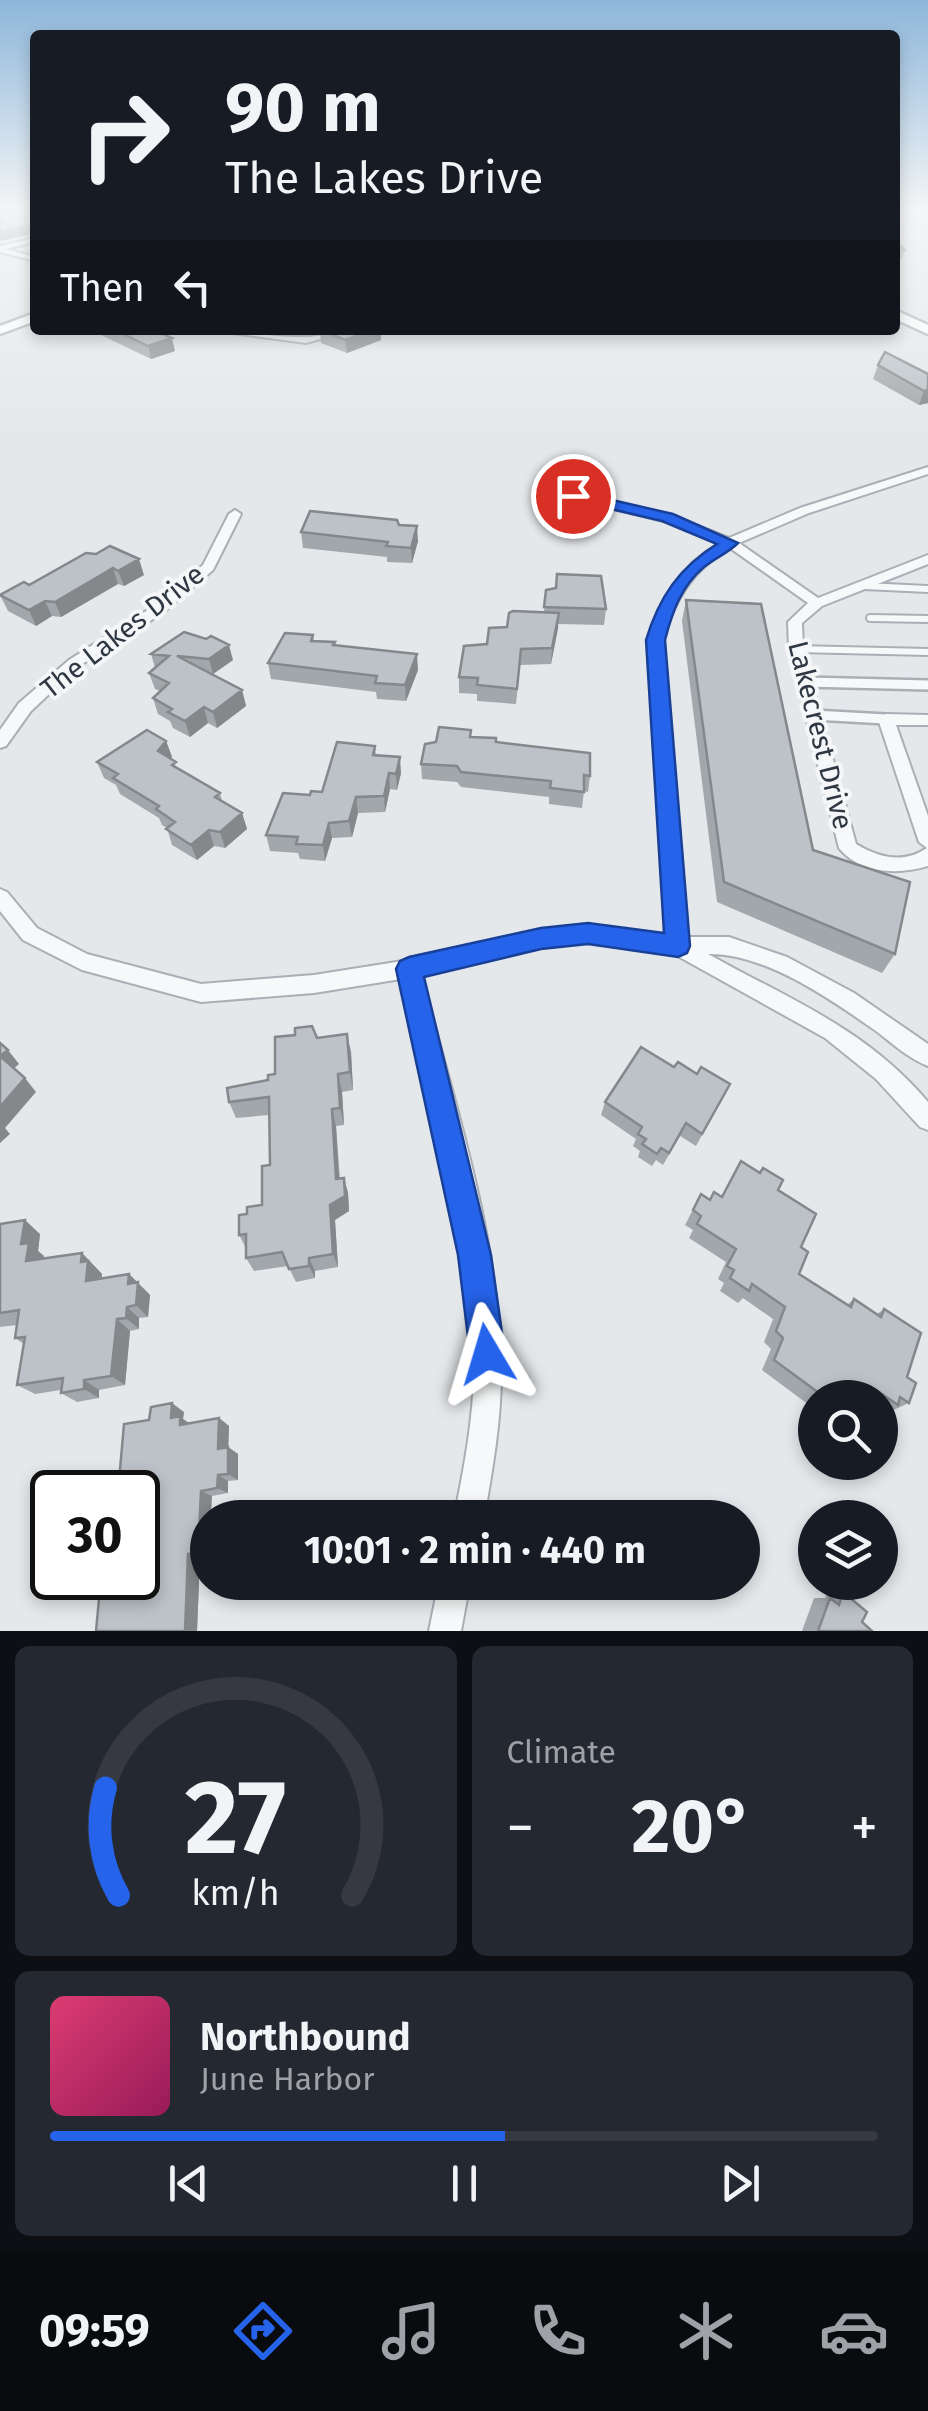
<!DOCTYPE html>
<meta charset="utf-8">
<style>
body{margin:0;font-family:"Fira Sans",sans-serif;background:#242831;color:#f1f3f6;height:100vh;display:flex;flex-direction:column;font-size:38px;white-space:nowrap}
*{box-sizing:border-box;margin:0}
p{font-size:32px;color:#9ea1a6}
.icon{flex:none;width:55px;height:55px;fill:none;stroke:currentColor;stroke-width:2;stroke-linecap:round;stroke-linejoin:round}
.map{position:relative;height:1631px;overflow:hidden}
.sheet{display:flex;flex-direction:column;gap:15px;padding:15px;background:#0d0f14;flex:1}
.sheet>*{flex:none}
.banner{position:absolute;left:30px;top:30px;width:870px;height:305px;border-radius:10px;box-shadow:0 5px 15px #0003;background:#171b24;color:#f1f3f6;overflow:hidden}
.controls{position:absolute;left:798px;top:1380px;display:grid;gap:20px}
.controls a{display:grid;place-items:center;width:100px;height:100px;border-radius:50%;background:#171b24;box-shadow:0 5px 15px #0003;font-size:50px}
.speed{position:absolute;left:30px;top:1470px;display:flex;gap:20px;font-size:50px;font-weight:700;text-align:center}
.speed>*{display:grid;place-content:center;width:130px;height:130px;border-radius:50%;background:#171b24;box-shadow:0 5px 15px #0003;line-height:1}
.speed .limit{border:5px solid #111;border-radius:15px;background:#fff;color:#111}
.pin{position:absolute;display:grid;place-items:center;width:85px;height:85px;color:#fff;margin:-42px;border:5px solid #fff;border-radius:50%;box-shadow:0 2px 10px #0007}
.me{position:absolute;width:110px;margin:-55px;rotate:353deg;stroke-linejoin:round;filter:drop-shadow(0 0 8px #0008)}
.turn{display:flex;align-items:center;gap:35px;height:210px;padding:0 30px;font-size:45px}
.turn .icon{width:130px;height:130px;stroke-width:2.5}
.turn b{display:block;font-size:70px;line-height:85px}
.then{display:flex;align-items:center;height:95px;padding:0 30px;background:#0003;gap:20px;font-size:38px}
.big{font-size:75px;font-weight:700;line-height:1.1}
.sheet .tile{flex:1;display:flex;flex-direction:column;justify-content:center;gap:15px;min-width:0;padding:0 35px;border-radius:15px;background:#242831}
.sheet .dial{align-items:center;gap:0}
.dial svg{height:260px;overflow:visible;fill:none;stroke:#363941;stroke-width:7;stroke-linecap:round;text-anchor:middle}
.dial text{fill:#f1f3f6;stroke:none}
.song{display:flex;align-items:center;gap:30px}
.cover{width:120px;height:120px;border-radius:15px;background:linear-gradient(135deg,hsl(340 70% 55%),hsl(330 70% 35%))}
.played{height:10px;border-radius:5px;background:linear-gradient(90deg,#2563eb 55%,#363941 55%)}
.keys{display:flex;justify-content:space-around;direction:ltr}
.heat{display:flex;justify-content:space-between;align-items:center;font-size:55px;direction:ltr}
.sheet .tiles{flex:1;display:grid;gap:15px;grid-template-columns:1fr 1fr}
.tile:last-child{grid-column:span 2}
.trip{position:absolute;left:190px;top:1500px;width:570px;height:100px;border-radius:50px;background:#171b24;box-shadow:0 5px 15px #0003;font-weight:700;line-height:100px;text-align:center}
.tab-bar{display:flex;height:160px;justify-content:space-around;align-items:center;background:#090b0e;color:#9ea1a6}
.tab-bar .icon{width:70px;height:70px}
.tab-bar .selected{color:#2563eb}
.tab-bar b{font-size:45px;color:#f1f3f6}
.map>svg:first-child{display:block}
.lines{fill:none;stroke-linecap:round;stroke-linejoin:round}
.lane-far1-casing{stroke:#aaafb5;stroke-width:10}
.lane-casing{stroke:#aaafb5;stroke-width:14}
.street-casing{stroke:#aaafb5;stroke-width:4}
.secondary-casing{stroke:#aaafb5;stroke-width:5}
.lane-far1{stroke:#f7f8f9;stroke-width:6}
.lane{stroke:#f7f8f9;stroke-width:9}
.street{fill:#f7f8f9;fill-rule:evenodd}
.secondary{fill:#fff;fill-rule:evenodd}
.wall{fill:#a2a7ab}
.shaded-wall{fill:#84888b}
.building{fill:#bcc2c7;stroke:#84888b;stroke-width:2.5}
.route{fill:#2563eb;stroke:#184099;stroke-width:2.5}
.labels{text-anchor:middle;stroke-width:8;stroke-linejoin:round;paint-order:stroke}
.street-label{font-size:28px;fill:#2e3742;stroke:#f4f6f8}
</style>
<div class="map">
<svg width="928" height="1631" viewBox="0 0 928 1631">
<rect width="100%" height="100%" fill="#e5e8eb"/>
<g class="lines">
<defs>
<path id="lane-far1" d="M864 586 928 589
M870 618 928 619
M796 649 928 652"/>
<path id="lane" d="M806 682 928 685
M814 715 886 719"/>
<path id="street" d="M35 238V242L6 249 35 257V261L0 252V246Z
M209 330C241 330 273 338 305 337 321 337 336 330 352 330L306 343Z
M928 467V474L809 513 739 543 818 598 928 555V564L822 606 802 623 803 649 856 844C879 858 904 864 927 848L919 842 878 719 886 714 928 715V725H896L928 816V866C898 875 860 874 839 848L789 649 788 622 808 603 730 548C693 569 674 600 663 640L686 937H729L787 957 854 993 928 1044V1066C909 1059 892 1043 876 1031 830 999 765 953 708 954 790 1000 864 1027 928 1102V1130L920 1127 876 1079 825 1038 674 954 589 941 541 947 421 975C454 1102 498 1233 501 1365 502 1416 493 1467 484 1518H454C464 1468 474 1417 474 1367 474 1236 432 1105 401 979L314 993 201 1002 82 970 23 940 0 911V889L7 892 37 928 87 954 201 984 314 975 409 960 541 931 589 925 667 936 649 640C660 598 681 565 720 543L663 521 542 491 548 487 671 515 729 538 800 508Z
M235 510 241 514 213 570 164 612 79 666 31 711 6 746 0 748V730L19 703 69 660 154 606 203 565 229 514Z
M439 1582H470L461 1631H429Z"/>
<path id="secondary" d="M895 310 928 325V334L895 319Z
M35 313V321L0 334V326Z"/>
</defs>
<!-- lane-far1 casing -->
<use href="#lane-far1" class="lane-far1-casing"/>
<!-- lane casing -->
<use href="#lane" class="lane-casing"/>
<!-- street casing -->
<use href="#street" class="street-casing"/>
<!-- secondary casing -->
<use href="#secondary" class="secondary-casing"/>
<!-- lane-far1 -->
<use href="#lane-far1" class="lane-far1"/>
<!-- lane -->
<use href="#lane" class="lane"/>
<!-- street -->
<use href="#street" class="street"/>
<!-- secondary -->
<use href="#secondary" class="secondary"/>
</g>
<!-- wall -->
<path class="wall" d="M895 241 905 250 902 259H895Z
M98 330H154L175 351 151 359 99 334Z
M295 330H381V340L347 353 321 343 320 331 305 333Z
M878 365 928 390V403L919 405 873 379Z
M399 525 418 541 412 563 387 562V557L303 548 301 532Z
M86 553 144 575 124 586 118 584 61 617 52 616 36 626 8 611 0 595 29 585Z
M546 590 606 609 604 625 558 624 551 664 520 665 516 704 477 701V694L459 693V677L487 644 507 627 544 612Z
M686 600 813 850 895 954 882 973 717 902 682 621Z
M313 635 314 641 335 642V646L418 670 406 701 377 699 376 692 271 679 268 663Z
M206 639 233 660 213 674 242 690 246 706 217 728 208 723 190 737 173 728 170 721 158 714 153 698 160 691 155 689 149 673 155 668 151 654Z
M471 730V737L496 742 590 776 588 792 584 791 582 808 549 804V797L461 787 457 782 422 779 421 764 436 742Z
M166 741 172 757 170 759 178 769 220 793 222 801 242 813 247 829 225 848 214 846 197 860 172 845 167 828 162 825 159 818 120 794 116 785 104 778 97 762Z
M375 746 376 755 401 773 397 790 390 789 385 812 358 813 352 837 332 838 325 861 300 859 298 853 270 851 266 835 310 795 322 792Z
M317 1038 351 1052 353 1090 342 1092 344 1125 336 1126 340 1179 344 1178 348 1193 349 1211 335 1220 338 1267 315 1271V1278L296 1282 288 1266 254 1271 246 1258V1248L239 1235 247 1214 262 1205 270 1165 269 1115 236 1118 229 1102 268 1080Z
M674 1067 730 1084 696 1146 680 1136 663 1165 656 1160 652 1166 638 1157 640 1151 633 1146 636 1139 601 1115 605 1102Z
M741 1161 778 1190 801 1247 799 1274 847 1305 854 1299 877 1314 884 1309 907 1377 909 1403 891 1411 888 1409 880 1413V1398H815V1432L810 1429 814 1420 805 1413 809 1405 762 1370 771 1349 764 1342 773 1319 743 1298 738 1303 720 1291 724 1283 718 1279 726 1262 689 1238 693 1230 685 1225 701 1194 709 1199 721 1197Z
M0 1224 40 1234 38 1251 44 1256V1258L82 1253 102 1274 101 1279 129 1274 150 1295 148 1317 139 1318V1329L130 1331 125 1385 99 1390V1398L77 1402 61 1393V1390L35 1394 17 1385 24 1344 15 1338 17 1325 0 1327Z
M184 1412 183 1419 190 1424 219 1418 229 1426 228 1447 238 1454V1480L228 1481V1493L212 1496 208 1518V1556L200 1557 197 1631H96L118 1492Z
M843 1592 862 1622 872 1631H802L814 1598H825L827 1593Z"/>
<!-- shaded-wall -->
<path class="shaded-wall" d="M35 224V233L0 241V232Z
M304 330H326L305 333Z
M372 330H381V340L347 353 345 340Z
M172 338 175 351 151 359 148 346Z
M928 390V403L919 405 924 391Z
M417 526 418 541 412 563 411 548Z
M139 559 144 575 124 586 118 571Z
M113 568 118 584 61 617 55 602Z
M45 601 52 616 36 626 29 610Z
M559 613 558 629 551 664 552 648Z
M229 645 233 660 213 674 209 659Z
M417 654 418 670 406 701 405 685Z
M242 690 246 706 217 728 213 712Z
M204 707 208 723 190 737 185 721Z
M166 741 172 757 164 767 158 751Z
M400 757 401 773 397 790 396 774Z
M389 773 390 789 385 812 384 796Z
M356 797 358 813 352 837 349 821Z
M242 813 247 829 225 848 220 832Z
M329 823 332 838 325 861 323 845Z
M209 830 214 846 197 860 191 845Z
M347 1034 351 1052 353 1090 350 1072Z
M8 1050 19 1064 12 1070 0 1056Z
M338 1074 342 1092 344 1125 340 1108Z
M25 1078 36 1092 5 1128 10 1134 0 1143V1107Z
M332 1109 336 1126 340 1194 336 1179Z
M344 1178 348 1193 349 1211 335 1220 338 1267 333 1254 330 1205Z
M25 1220 40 1234 38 1251 44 1256 42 1274 26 1261 21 1244Z
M82 1253 102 1274 100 1294 86 1281 81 1262Z
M309 1258 315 1271V1278L309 1266Z
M129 1274 150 1295 148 1317 136 1305 128 1284Z
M127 1307 139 1318V1329L126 1318Z
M117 1319 130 1331 125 1385 111 1376Z
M84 1380 99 1390V1398L84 1389Z
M172 1403 184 1412 183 1419 192 1425 191 1433 171 1418Z
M219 1418 229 1426 228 1456 218 1449Z
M228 1447 238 1454V1480L228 1474Z
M218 1475 228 1481V1493L217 1488Z
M201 1491 212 1496 211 1518H208V1555L198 1552Z
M188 1554 200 1557 197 1631H185Z"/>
<!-- building -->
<path class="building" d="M0 207H13L35 211V224L0 232Z
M895 241 905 250H895Z
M115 330H154L172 338 148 346Z
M321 330H372L345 340Z
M885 352 928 374V390L924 391 878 365Z
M310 511 397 520 399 525 417 526 411 548 386 546 388 542 301 532Z
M110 546 139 559 118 571 113 568 55 602 45 601 29 610 0 595 24 582 29 585 86 553 96 554Z
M557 574 601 576 606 609 544 607 546 590 556 588Z
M686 600 761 604 813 850 910 882 895 954 724 882Z
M513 611 559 613 552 648 521 649 517 689 477 685 478 678 459 677 464 646 487 644 489 628 507 627 509 613Z
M184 632 206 639 211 636 229 645 209 659 177 656 242 690 213 712 204 707 185 721 168 712 172 709 153 698 169 683 149 673 169 656 151 654Z
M285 633 313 635 311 641 335 642 333 645 417 654 405 685 375 683 377 676 268 663Z
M439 727 471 730 470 737 496 738V742L590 753V776L584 775V792L550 788 551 781 461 772 457 766 421 764 425 744 436 742Z
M147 730 166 741 158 751 176 762 172 765 220 793 215 797 242 813 220 832 209 830 191 845 166 829 175 822 156 809 159 806 113 778 118 774 97 762Z
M337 742 375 746 373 755 400 757 396 774 389 773 384 796 356 797 349 821 329 823 323 845 296 844 298 837 266 835 283 793 310 795 311 791 322 792Z
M312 1026 317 1038 347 1034 350 1072 338 1074 340 1108 332 1109 336 1179 344 1178 345 1196 330 1205 333 1254 309 1258V1266L289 1269 282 1252 246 1258V1234L239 1235V1215L247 1214V1207L262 1205V1166L270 1165 269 1097 229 1102 227 1088 268 1080V1075L275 1074V1037L295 1035V1028Z
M0 1043 8 1050 0 1056 25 1078 0 1107Z
M641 1047 674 1067 678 1062 697 1074 701 1067 730 1084 702 1134 686 1123 669 1153 661 1148 657 1154 642 1144 646 1139 638 1134 642 1127 605 1102Z
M741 1161 760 1173 763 1168 783 1180 778 1190 816 1214 801 1247 808 1252 799 1274 851 1307 854 1299 881 1317 884 1309 921 1333 907 1377 916 1383 909 1403 900 1397 898 1405 876 1390 873 1398H822L823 1396 774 1360 783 1338 776 1331 785 1307 752 1284 749 1291 730 1278 734 1270 727 1266 736 1249 697 1224 701 1216 693 1210 701 1194 710 1200 714 1192 722 1197Z
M25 1220 21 1244 29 1243 26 1261 82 1253 81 1262 88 1261 86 1281 129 1274 128 1284 138 1282 136 1305 127 1307 126 1318 117 1319 111 1376 84 1380V1389L61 1393 63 1378 17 1385 25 1337 15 1338 19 1310 0 1313V1224Z
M172 1403 171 1418 180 1416V1425L219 1418 218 1449 228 1447V1474L218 1475 217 1488 201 1491 198 1552 188 1554 185 1631H96L101 1578H138V1492H115H118L124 1424 149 1420 151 1407Z
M843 1592 867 1612 862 1622 872 1631H818L830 1598 839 1605Z"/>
<!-- sky -->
<linearGradient id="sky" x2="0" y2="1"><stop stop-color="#8db6da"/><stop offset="0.48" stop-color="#f3f5f6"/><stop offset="1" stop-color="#f3f5f6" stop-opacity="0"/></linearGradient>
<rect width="928" height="435" fill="url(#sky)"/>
<!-- route -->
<path class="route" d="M573 491 673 514 738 543C728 553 715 558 704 567 681 586 672 613 665 640L690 946 687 953 678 957 588 944 541 949 424 977 491 1255 505 1354 500 1366 487 1371 475 1366 470 1354 458 1255 396 969 400 961 409 957 541 928 588 923 664 933 646 640C659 597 679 568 717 544L662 521 568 499 566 496Z"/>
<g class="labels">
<!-- street labels -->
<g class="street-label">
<text transform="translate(122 631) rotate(-38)" y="10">The Lakes Drive</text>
<text transform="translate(821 735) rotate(76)" y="10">Lakecrest Drive</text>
</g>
</g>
</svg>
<div class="controls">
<a><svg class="icon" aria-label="search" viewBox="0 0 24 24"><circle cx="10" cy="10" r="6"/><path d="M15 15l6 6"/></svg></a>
<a><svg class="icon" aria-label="layers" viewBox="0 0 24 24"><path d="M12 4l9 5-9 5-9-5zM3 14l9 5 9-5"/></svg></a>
</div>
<div class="speed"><div class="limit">30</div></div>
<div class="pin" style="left:573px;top:496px;background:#d93025"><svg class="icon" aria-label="arrive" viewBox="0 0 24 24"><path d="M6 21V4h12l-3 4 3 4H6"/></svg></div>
<svg class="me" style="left:487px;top:1354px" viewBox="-20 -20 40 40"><path d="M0-17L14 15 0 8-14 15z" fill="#2563eb" stroke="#fff" stroke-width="4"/></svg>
<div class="trip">10:01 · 2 min · 440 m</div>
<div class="banner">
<div class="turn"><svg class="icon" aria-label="right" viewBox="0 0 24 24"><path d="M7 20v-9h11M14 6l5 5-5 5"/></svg><div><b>90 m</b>The Lakes Drive</div></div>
<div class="then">Then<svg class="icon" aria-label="left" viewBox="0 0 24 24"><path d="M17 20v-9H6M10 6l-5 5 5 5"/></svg></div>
</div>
</div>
<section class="sheet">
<div class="tiles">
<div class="tile dial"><svg viewBox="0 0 100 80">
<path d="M14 69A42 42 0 1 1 86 69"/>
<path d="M14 69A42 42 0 0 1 10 36" stroke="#2563eb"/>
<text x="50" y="56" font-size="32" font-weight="700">27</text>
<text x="50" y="72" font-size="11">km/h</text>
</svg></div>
<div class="tile"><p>Climate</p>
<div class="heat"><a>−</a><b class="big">20°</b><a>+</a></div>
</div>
<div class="tile">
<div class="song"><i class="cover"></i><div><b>Northbound</b><p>June Harbor</p></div></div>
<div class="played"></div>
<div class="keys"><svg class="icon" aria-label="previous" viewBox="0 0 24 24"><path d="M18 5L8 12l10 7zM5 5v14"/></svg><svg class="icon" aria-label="pause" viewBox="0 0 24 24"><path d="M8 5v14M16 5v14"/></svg><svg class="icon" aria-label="next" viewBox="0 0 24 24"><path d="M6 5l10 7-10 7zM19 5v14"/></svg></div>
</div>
</div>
</section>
<nav class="tab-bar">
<b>09:59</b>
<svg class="icon selected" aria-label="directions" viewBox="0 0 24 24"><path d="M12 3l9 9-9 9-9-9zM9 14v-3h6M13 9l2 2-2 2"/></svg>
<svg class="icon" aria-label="music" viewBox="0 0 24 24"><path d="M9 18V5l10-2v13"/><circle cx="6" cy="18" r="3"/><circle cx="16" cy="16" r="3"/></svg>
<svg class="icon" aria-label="phone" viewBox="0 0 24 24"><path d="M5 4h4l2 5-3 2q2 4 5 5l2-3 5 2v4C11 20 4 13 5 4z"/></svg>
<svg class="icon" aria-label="climate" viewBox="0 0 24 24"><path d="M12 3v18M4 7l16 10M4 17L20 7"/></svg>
<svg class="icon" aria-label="car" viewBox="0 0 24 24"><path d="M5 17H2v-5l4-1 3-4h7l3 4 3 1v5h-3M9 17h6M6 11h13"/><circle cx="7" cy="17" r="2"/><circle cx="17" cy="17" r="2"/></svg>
</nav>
